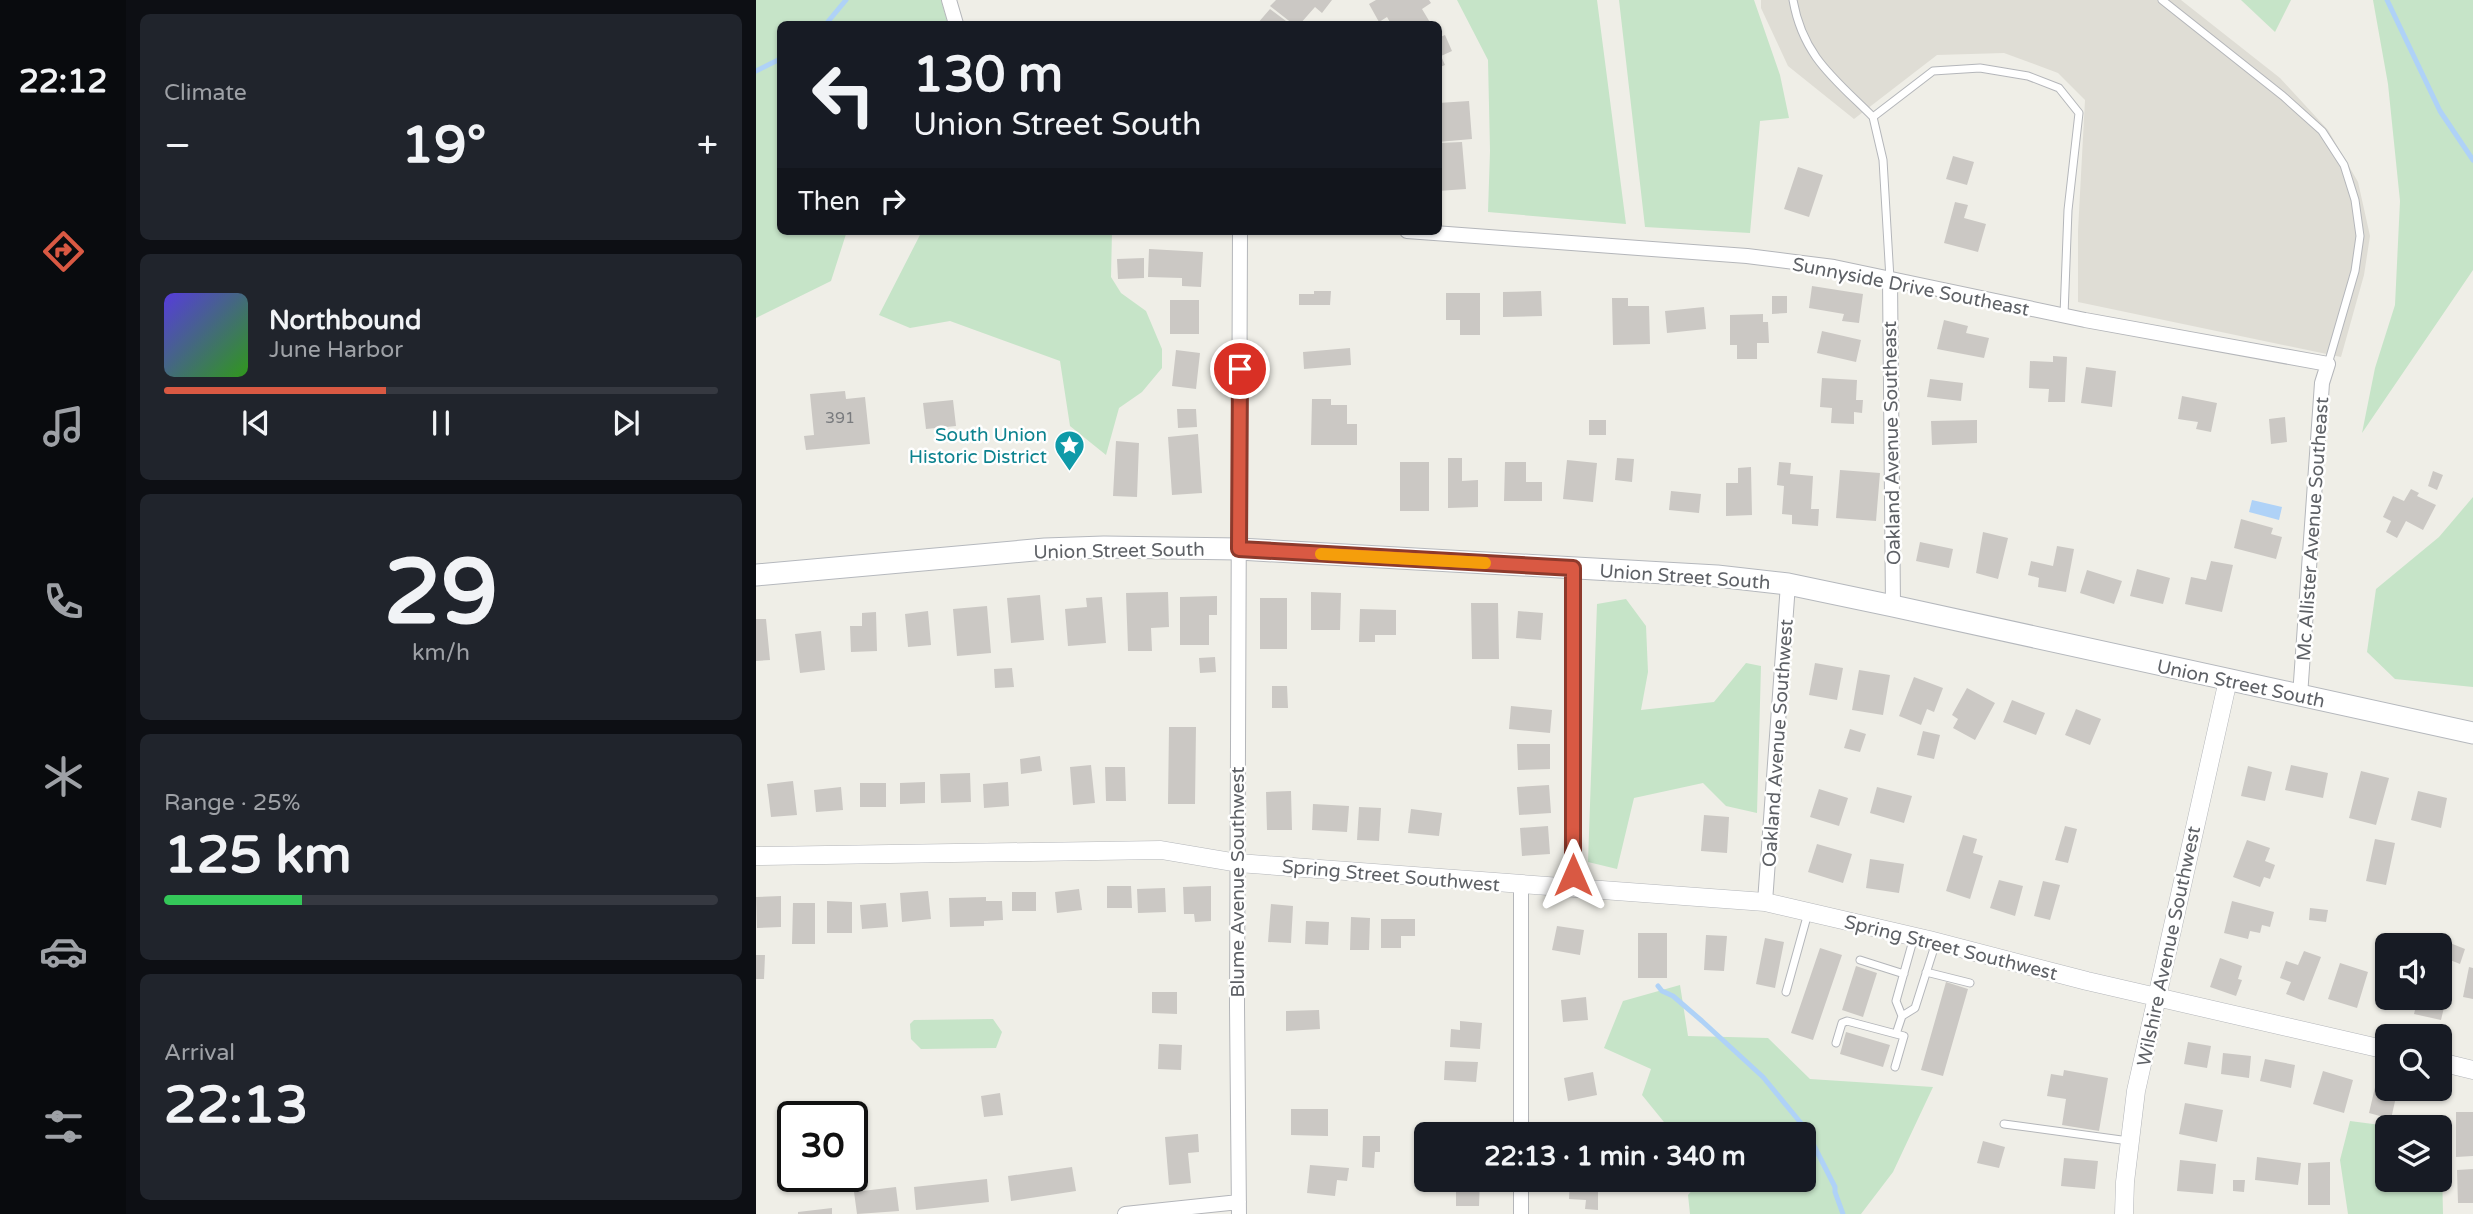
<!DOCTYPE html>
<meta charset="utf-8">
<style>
body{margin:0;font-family:"Varela Round",sans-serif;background:#20242c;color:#f1f3f6;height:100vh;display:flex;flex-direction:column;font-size:26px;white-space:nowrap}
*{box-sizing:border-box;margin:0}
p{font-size:23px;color:#9ea1a6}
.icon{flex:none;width:38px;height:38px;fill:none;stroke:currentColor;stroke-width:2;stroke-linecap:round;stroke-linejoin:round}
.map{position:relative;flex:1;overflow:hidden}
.sheet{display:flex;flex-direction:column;gap:14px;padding:14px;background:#0d0f14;width:630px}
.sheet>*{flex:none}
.banner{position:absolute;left:21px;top:21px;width:665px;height:214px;border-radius:10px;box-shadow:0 2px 5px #0004;background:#171b24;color:#f1f3f6;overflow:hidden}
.tools{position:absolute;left:1619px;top:933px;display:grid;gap:14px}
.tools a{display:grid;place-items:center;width:77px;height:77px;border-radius:10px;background:#171b24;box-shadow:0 2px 5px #0004;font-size:35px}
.speed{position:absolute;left:21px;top:1101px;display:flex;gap:14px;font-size:35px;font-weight:700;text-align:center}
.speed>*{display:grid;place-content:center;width:91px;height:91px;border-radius:50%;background:#171b24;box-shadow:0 2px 5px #0004;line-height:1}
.speed .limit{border:4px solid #111;border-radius:10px;background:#fff;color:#111}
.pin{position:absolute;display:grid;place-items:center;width:60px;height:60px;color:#fff;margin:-30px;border:4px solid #fff;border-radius:50%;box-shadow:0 2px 7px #0007}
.me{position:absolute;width:77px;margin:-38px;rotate:0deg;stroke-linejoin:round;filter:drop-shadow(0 0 5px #0008)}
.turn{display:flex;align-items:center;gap:24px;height:147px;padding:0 21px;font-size:32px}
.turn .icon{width:91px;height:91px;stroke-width:2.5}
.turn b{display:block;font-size:49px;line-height:60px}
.then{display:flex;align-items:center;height:66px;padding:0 21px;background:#0003;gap:14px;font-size:26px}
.big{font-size:52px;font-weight:700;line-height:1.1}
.sheet .tile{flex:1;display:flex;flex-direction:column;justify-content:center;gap:10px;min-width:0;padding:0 24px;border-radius:10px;background:#20242c}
.sheet .dial{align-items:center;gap:0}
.dial b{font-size:91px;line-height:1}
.song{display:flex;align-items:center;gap:21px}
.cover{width:84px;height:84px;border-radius:10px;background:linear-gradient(135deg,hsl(250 70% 55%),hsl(110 70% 35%))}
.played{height:7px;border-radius:4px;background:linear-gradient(90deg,#d95943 40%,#363941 40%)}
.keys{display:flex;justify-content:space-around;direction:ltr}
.heat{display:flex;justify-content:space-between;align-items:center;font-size:38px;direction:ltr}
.charge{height:10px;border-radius:5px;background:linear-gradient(90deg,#34c759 25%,#363941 0)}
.trip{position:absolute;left:658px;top:1122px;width:402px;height:70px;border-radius:10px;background:#171b24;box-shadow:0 2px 5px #0004;font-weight:700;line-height:70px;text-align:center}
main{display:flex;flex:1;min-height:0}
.dock{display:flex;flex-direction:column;width:126px;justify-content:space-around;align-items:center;background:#090b0e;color:#9ea1a6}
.dock .icon{width:49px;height:49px}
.dock .current{color:#d95943}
.dock b{font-size:32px;color:#f1f3f6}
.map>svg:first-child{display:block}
.education{fill:#dfddd5}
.green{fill:#c6e4c8}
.water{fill:#afd2f7}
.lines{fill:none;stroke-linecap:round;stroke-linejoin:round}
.stream{stroke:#afd2f7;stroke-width:5}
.building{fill:#cbc8c4}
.service-casing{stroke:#b4b6ba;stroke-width:9}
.minor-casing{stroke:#b4b6ba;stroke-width:16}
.tertiary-casing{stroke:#b4b6ba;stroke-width:19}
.secondary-casing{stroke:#b5b8bd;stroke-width:23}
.service{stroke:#fff;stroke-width:7}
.minor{stroke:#fff;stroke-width:14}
.tertiary{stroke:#fff;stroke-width:18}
.secondary{stroke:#fff;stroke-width:21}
.route-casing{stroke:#8d3a2c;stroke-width:18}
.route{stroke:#d95943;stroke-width:12}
.slow{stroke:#f59e0b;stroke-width:12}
.labels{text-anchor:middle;stroke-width:5;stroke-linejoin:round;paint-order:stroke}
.number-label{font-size:16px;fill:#797b7e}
.street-label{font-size:19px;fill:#5e6166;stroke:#fff}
.culture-label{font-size:19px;fill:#0d838f;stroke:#fff;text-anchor:end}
</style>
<main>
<nav class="dock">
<b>22:12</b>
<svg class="icon current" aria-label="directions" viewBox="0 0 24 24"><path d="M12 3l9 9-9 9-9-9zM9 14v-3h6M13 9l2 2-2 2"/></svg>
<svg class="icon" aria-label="music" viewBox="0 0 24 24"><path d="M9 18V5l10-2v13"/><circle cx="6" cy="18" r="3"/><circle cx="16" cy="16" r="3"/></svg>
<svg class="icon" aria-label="phone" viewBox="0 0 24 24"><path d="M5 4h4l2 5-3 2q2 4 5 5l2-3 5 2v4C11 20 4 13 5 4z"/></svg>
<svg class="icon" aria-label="climate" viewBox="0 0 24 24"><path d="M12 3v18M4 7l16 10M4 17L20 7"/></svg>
<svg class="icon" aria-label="car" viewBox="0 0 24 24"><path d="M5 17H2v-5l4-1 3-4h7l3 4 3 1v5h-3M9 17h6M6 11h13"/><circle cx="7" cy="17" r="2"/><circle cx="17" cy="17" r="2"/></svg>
<svg class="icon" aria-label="filters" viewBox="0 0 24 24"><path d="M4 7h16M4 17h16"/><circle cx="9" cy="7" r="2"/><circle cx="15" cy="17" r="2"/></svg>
</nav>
<section class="sheet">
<div class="tile"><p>Climate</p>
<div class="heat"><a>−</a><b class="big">19°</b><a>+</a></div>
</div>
<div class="tile">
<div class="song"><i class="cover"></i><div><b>Northbound</b><p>June Harbor</p></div></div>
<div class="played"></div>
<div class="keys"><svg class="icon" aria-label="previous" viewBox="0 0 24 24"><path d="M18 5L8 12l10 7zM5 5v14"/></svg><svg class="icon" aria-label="pause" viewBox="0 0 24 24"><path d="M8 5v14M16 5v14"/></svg><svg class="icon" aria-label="next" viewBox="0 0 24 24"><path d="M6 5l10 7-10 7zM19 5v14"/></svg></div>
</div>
<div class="tile dial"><b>29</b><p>km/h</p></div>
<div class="tile"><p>Range · 25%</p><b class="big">125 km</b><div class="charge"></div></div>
<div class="tile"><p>Arrival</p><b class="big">22:13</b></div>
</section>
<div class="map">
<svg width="1717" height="1214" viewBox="0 0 1717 1214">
<rect width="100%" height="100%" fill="#efeee7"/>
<!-- education -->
<path class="education" d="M1005 0H1425L1524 78 1572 130 1602 182 1614 236 1608 275 1585 357 1322 302V231L1329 100 1302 73 1248 53 1181 55 1098 119 1032 66 1005 8Z"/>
<!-- green -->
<path class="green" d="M0 0H185L192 24H24V231H91L75 281 0 318Z
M701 0H841L870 224 732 212 734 151 732 60Z
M863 0H998L1024 75 1033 118 1004 121 994 233 889 227Z
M1485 0H1535L1519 32Z
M1617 0H1717V270L1606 433 1619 368 1639 305 1644 201 1632 84Z
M166 231H356L355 277 365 293 390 311 406 349V368L386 392 363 408 350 455 314 426 304 361 194 321 154 328 123 315Z
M1717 497V687L1639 679 1611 652 1620 589 1683 537Z
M870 599 890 626 892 672 885 710 958 702 990 663 1005 666 1001 813 970 806 947 783 878 798 861 869 832 862 841 604Z
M924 985 932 1036 1012 1038 1054 1079 1177 1087 1137 1172 1105 1214H934L932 1195 945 1180H1048V1134H911L912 1127 886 1095 895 1069 848 1048 867 1001Z
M237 1019 246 1032 240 1048 165 1049 155 1039 154 1024 158 1020Z
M1594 1121 1640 1127H1631V1180H1684V1127H1640L1685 1125 1687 1214H1592L1584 1160Z"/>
<!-- water -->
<path class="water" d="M1496 500 1526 507 1523 520 1493 512Z"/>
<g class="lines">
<!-- stream -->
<path class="stream" d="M1631 0 1684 111 1717 160
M70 24 90 0
M0 71 24 59
M902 986 906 991 917 996 946 1021 1007 1077 1049 1128 1079 1187V1192L1087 1214"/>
</g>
<!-- building -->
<path class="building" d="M520 0H576L566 13 559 7 544 24H537L514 6Z
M620 0H673L675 3 666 9 675 24H635L631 17 623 22 613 4Z
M514 9 534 24H501Z
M689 35 696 51 685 56 689 65 682 68V38Z
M713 101 716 139 682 142V103Z
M706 142 710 189 682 191V143Z
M1197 156 1218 162 1211 185 1190 179Z
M1042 167 1067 175 1053 217 1028 209Z
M1199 202 1212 205 1208 218 1230 224 1222 252 1188 243Z
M393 249 447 252 445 287 426 286V278L392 277Z
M388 258V278L362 279 361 259Z
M1056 286 1107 294 1103 323 1086 321 1088 314 1053 308Z
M558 291H575L574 305H543V294H558Z
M785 291 786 316 747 317V292Z
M690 293H724V335H704V320H690Z
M1016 296H1031V313L1016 314Z
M856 298H872V306H893L894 344 857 345Z
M414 300H443V334H414Z
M948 307 950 329 911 333 909 311Z
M1007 314V322H1012L1013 343H1001V359H981V345H974V315Z
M1188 320 1212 326 1210 333 1233 338 1228 358 1181 349Z
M1066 331 1105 340 1100 362 1061 353Z
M594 348 595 365 548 369 547 352Z
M420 350 444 353 440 389 416 386Z
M1297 356 1311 357 1309 402H1292L1293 389 1273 388 1274 361 1297 362Z
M1330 367 1360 371 1356 407 1325 403Z
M1066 378 1101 380 1100 400H1107L1106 413 1098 412V424L1075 423 1076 408 1064 407Z
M1174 379 1207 383 1205 401 1171 397Z
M89 391 90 399 109 397 114 444 50 450 48 436 58 435 54 394Z
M1426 396 1461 403 1455 432 1440 429 1442 422 1422 419Z
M556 399H575V405H591V424H601V445H555Z
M197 400 200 426 170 429 167 403Z
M421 409H440L441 427 422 428Z
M1529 417 1531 442 1515 444 1513 419Z
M833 420H850V435H833Z
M1221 420V443L1176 445 1175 421Z
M442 434 446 493 416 495 412 437Z
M360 441 383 443 381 497 357 496Z
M692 458H706V481L722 480V507L692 508Z
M861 458 878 459 876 482 859 480Z
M811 460 841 463 837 502 807 499Z
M644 462H673V511H644Z
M749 462H770V482H786V501H748Z
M1023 462 1035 463 1034 474 1057 476 1055 509H1063L1062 526 1036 524V515L1026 514 1028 486 1021 485Z
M995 467 996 515 970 516V483H982V468Z
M1084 470 1124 473 1120 521 1080 518Z
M1677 471 1687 475 1681 490 1672 486Z
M1655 489 1663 493 1661 496 1680 505 1667 530 1650 521 1641 538 1630 532 1635 521 1627 517 1637 496 1648 501Z
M915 491 945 494 943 513 913 510Z
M1485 519 1517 528 1515 534 1526 537 1520 559 1478 548Z
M1227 532 1252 538 1242 579 1220 573Z
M1164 542 1197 549 1193 568 1160 561Z
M1301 546 1318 549 1310 592 1282 587 1283 578 1272 575 1275 561 1297 566Z
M1455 561 1477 565 1466 612 1429 604 1435 577 1450 580Z
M1381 569 1414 578 1407 604 1374 596Z
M1331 570 1366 581 1358 604 1324 593Z
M412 592 413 627 395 628 396 651H372L370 593Z
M555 592 585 593 584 630H555Z
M284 595 288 640 255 643 251 598Z
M461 596V615H453V645H424V597Z
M346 597 350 643 312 646 309 609 331 607 330 598Z
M504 598H531V649H504Z
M715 603H742L743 659H716Z
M231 606 235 653 201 656 197 609Z
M604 609 640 610V635H619V642H603Z
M172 611 175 645 152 647 149 614Z
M762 611 787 613 785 640 760 638Z
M120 612 121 651 95 652 94 626H106V613Z
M0 619H10L14 660 0 661Z
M65 631 69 670 44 673 39 634Z
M459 657 460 672 444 673 443 658Z
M1059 663 1087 668 1081 700 1053 695Z
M256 668 258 687 239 688 238 669Z
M1103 670 1134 675 1127 715 1096 710Z
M1158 677 1187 688 1178 712 1171 709 1165 725 1143 716Z
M516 686H531L532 708H516Z
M1211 688 1239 703 1219 740 1197 728 1202 719 1196 715Z
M1256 700 1289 713 1280 735 1247 722Z
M755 706 796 710 794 733 753 729Z
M1320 709 1345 719 1334 745 1309 735Z
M413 727H440L439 804H412Z
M1094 729 1110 734 1104 752 1088 748Z
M1167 731 1184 735 1178 759 1161 755Z
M761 744H794V769L762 770Z
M284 756 286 771 265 774 264 759Z
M335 765 339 803 317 805 314 767Z
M1535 765 1572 773 1567 798 1529 790Z
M1492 766 1516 772 1509 801 1485 796Z
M349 767H369L370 801H350Z
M1605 771 1633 778 1620 825 1593 818Z
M214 773 215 802 185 803 184 774Z
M37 781 41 815 15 817 11 784Z
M169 782V803L144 804V783Z
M252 782 253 806 228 808 227 784Z
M104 783H130V807H104Z
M793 785 795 813 763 815 761 787Z
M85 787 87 810 60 812 58 790Z
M1121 787 1156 796 1148 823 1114 813Z
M1063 789 1092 798 1083 826 1054 817Z
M535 791 536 830H511L510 792Z
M1662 791 1691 798 1685 828 1655 820Z
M557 804 593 806 591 832 556 830Z
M603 807 625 808 623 841 601 840Z
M655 809 686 813 683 836 652 833Z
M948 815 973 817 971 853 945 851Z
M792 826 794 854 766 856 764 828Z
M1309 826 1321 829 1312 863 1299 860Z
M1207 835 1221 839 1217 853 1227 856 1214 899 1190 891Z
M1619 839 1639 843 1630 885 1610 881Z
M1491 840 1514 848 1509 861 1519 865 1514 879 1508 877 1504 887 1477 877Z
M1061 844 1096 854 1087 883 1052 872Z
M1114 859 1148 864 1143 893 1110 888Z
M1243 880 1267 886 1259 916 1234 908Z
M1287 881 1304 885 1294 920 1278 916Z
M351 886H375L376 908H351Z
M455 886V921L439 922 438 914H428L427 887Z
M409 888 410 912 382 913 381 889Z
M323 889 326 910 301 913 299 892Z
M172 891 175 919 146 922 144 893Z
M256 892H280V911H256Z
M25 896V927L1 928 0 897Z
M230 897V901H246L247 920 228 921V926L194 927 193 898Z
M71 901 96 902V933H71Z
M1476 901 1518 912 1514 927 1506 925 1504 933 1494 931 1492 939 1468 933Z
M37 903H59V944H36Z
M130 903 132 927 106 929 104 905Z
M515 904 537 906 535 943 512 942Z
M1554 908 1572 910 1570 922 1553 920Z
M595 917 614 918 613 950H594Z
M625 919H659V936H645V948H625Z
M550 921 573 922 572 945 549 944Z
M801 926 828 930 824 955 796 950Z
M882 933H911V978H882Z
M950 935 971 936 968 971 948 970Z
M1009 938 1028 942 1019 988 1000 984Z
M1689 941 1709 949 1704 964 1684 956Z
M1064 948 1086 955 1057 1040 1035 1033Z
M1548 951 1565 957 1548 1001 1530 994 1535 982 1524 978 1530 961 1542 965Z
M0 955H9L8 979H0Z
M1464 958 1486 966 1482 979 1486 980 1480 996 1454 987Z
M1584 963 1612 972 1601 1008 1572 999Z
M1100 966 1121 973 1107 1017 1086 1010Z
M1713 967 1717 968V999L1707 997Z
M1190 982 1212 989 1187 1076 1165 1070Z
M396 992H421V1014L396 1013Z
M1684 993 1691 995 1685 1020 1658 1014 1662 998H1684Z
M830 997 832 1020 807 1022 805 1000Z
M563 1010 564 1029 530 1031V1011Z
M704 1021 726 1023 724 1049 694 1047 695 1029 704 1030Z
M1090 1032 1134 1045 1127 1067 1084 1054Z
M1432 1042 1455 1046 1451 1068 1428 1064Z
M403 1044 426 1045 425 1070 402 1069Z
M1467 1053 1495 1056 1493 1078 1465 1074Z
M1509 1059 1539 1065 1535 1088 1504 1081Z
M689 1061 722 1062 720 1082 688 1080Z
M1308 1070 1352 1078 1343 1131 1306 1125 1310 1099 1291 1096 1295 1074 1307 1076Z
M1567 1071 1597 1080 1588 1113 1557 1104Z
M837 1072 841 1095 812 1101 808 1078Z
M1620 1083 1631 1085V1088H1642L1635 1119 1613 1113Z
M244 1093 247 1115 228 1117 225 1096Z
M1429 1103 1467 1110 1461 1142 1423 1134Z
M535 1109H572V1136L535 1135Z
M1700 1112H1717V1156L1700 1157Z
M701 1123 725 1128 724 1134H698Z
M833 1126V1134H810V1128Z
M442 1134 443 1152 432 1153 435 1183 413 1185 409 1137Z
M607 1136H624V1152H619L618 1168 606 1167Z
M1227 1141 1249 1147 1243 1168 1221 1163Z
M1501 1157 1545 1163 1542 1185 1499 1180Z
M1308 1158 1342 1161 1339 1189 1305 1186Z
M1424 1160 1460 1164 1457 1194 1421 1191Z
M1574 1162V1205H1552V1163Z
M554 1165 593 1168 591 1181 581 1180 579 1196 551 1193Z
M316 1167 320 1191 255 1201 252 1176Z
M1717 1169V1203H1702L1701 1170Z
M231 1179 233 1202 160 1210 158 1187Z
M700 1180H724L723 1206H700Z
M814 1180H830L829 1187 842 1188V1210L829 1209 830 1200 813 1199Z
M1477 1180H1489L1488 1192 1477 1191Z
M140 1187 143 1211 101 1214 98 1192Z
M76 1208V1214H42V1212Z"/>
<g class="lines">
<defs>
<path id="service" d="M1037 0C1047 57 1079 79 1117 117
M1406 0 1527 96 1566 131 1588 165 1599 200 1604 236 1599 271 1572 364
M1134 279 1127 160 1117 117 1177 71 1224 68 1272 76 1303 88 1323 113 1312 210 1308 315
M1158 937 1140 1001 1146 1016 1159 1008 1180 942
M1104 960 1148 974
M1170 972 1214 983
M1030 992 1052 913
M1080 1043 1086 1023 1091 1021 1140 1034 1146 1016
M1139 1067 1148 1036 1140 1034
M1248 1124 1373 1141"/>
<path id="minor" d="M193 0 200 24
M651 231 991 256 1078 267 1329 320 1572 364 1566 383 1544 696
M1134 279 1137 606
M765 885V1134
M817 889V568
M1009 902 1032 584
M369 1214 483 1202
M483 1214 481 1006 484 231
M765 1214V1180"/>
<path id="tertiary" d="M0 856 405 850 482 863 1009 902 1173 940 1331 981 1631 1050
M1684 1062 1717 1070
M1368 1214 1369 1182 1380 1091 1472 680"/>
<path id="secondary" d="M0 575 289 549 348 547 483 549 961 576 1032 584 1137 606 1717 733"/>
</defs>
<!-- service casing -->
<use href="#service" class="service-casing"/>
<!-- minor casing -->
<use href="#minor" class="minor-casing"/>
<!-- tertiary casing -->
<use href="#tertiary" class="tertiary-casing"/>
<!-- secondary casing -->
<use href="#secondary" class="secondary-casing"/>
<!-- service -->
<use href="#service" class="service"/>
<!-- minor -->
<use href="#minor" class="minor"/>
<!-- tertiary -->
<use href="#tertiary" class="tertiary"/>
<!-- secondary -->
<use href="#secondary" class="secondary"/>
</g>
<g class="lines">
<defs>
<path id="route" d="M484 369 483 549 817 568V875"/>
</defs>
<!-- route casing -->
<use href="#route" class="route-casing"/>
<!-- route -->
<use href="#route" class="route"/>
<!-- slow -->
<path class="slow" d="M565 554 729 563"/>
</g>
<!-- icons -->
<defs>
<symbol id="sight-pin" viewBox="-11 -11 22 30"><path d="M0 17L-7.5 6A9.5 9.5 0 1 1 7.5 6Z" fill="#0f9aa8" stroke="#fff"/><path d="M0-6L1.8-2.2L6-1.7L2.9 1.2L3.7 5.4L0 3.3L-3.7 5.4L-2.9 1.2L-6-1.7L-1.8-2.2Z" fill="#fff"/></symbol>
</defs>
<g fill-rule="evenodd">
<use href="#sight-pin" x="296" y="428" width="35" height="47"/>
</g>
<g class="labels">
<!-- number labels -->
<g class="number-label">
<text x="84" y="423">391</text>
</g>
<!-- street labels -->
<g class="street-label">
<text transform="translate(1155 286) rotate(11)" y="7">Sunnyside Drive Southeast</text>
<text transform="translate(1135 443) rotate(-91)" y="7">Oakland Avenue Southeast</text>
<text transform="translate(1556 529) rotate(-86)" y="7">Mc Allister Avenue Southeast</text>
<text transform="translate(363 550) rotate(-1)" y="7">Union Street South</text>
<text transform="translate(929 576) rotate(4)" y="7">Union Street South</text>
<text transform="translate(1485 683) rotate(12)" y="7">Union Street South</text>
<text transform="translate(1021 743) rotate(-86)" y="7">Oakland Avenue Southwest</text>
<text transform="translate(635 875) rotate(5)" y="7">Spring Street Southwest</text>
<text transform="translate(481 882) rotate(-90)" y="7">Blume Avenue Southwest</text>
<text transform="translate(1412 946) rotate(-78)" y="7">Wilshire Avenue Southwest</text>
<text transform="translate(1195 947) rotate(14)" y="7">Spring Street Southwest</text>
</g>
<!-- culture labels -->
<g class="culture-label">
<text x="291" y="441">South Union<tspan x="291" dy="22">Historic District</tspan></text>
</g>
</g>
</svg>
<div class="tools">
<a><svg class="icon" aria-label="sound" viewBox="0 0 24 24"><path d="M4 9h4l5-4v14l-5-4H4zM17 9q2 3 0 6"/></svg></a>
<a><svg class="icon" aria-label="search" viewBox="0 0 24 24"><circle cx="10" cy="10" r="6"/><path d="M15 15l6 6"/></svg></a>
<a><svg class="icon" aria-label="layers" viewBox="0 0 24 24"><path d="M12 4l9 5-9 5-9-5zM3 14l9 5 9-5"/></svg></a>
</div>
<div class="speed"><div class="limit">30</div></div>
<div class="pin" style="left:484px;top:369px;background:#d93025"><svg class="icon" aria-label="arrive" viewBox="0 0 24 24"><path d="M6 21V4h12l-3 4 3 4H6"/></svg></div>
<svg class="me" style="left:817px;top:875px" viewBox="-20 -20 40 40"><path d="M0-17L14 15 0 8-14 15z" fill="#d95943" stroke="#fff" stroke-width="4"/></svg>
<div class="trip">22:13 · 1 min · 340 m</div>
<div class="banner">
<div class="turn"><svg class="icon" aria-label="left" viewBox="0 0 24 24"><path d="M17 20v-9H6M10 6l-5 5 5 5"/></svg><div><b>130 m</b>Union Street South</div></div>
<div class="then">Then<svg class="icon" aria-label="right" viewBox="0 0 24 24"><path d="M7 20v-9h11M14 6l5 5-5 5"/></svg></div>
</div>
</div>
</main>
